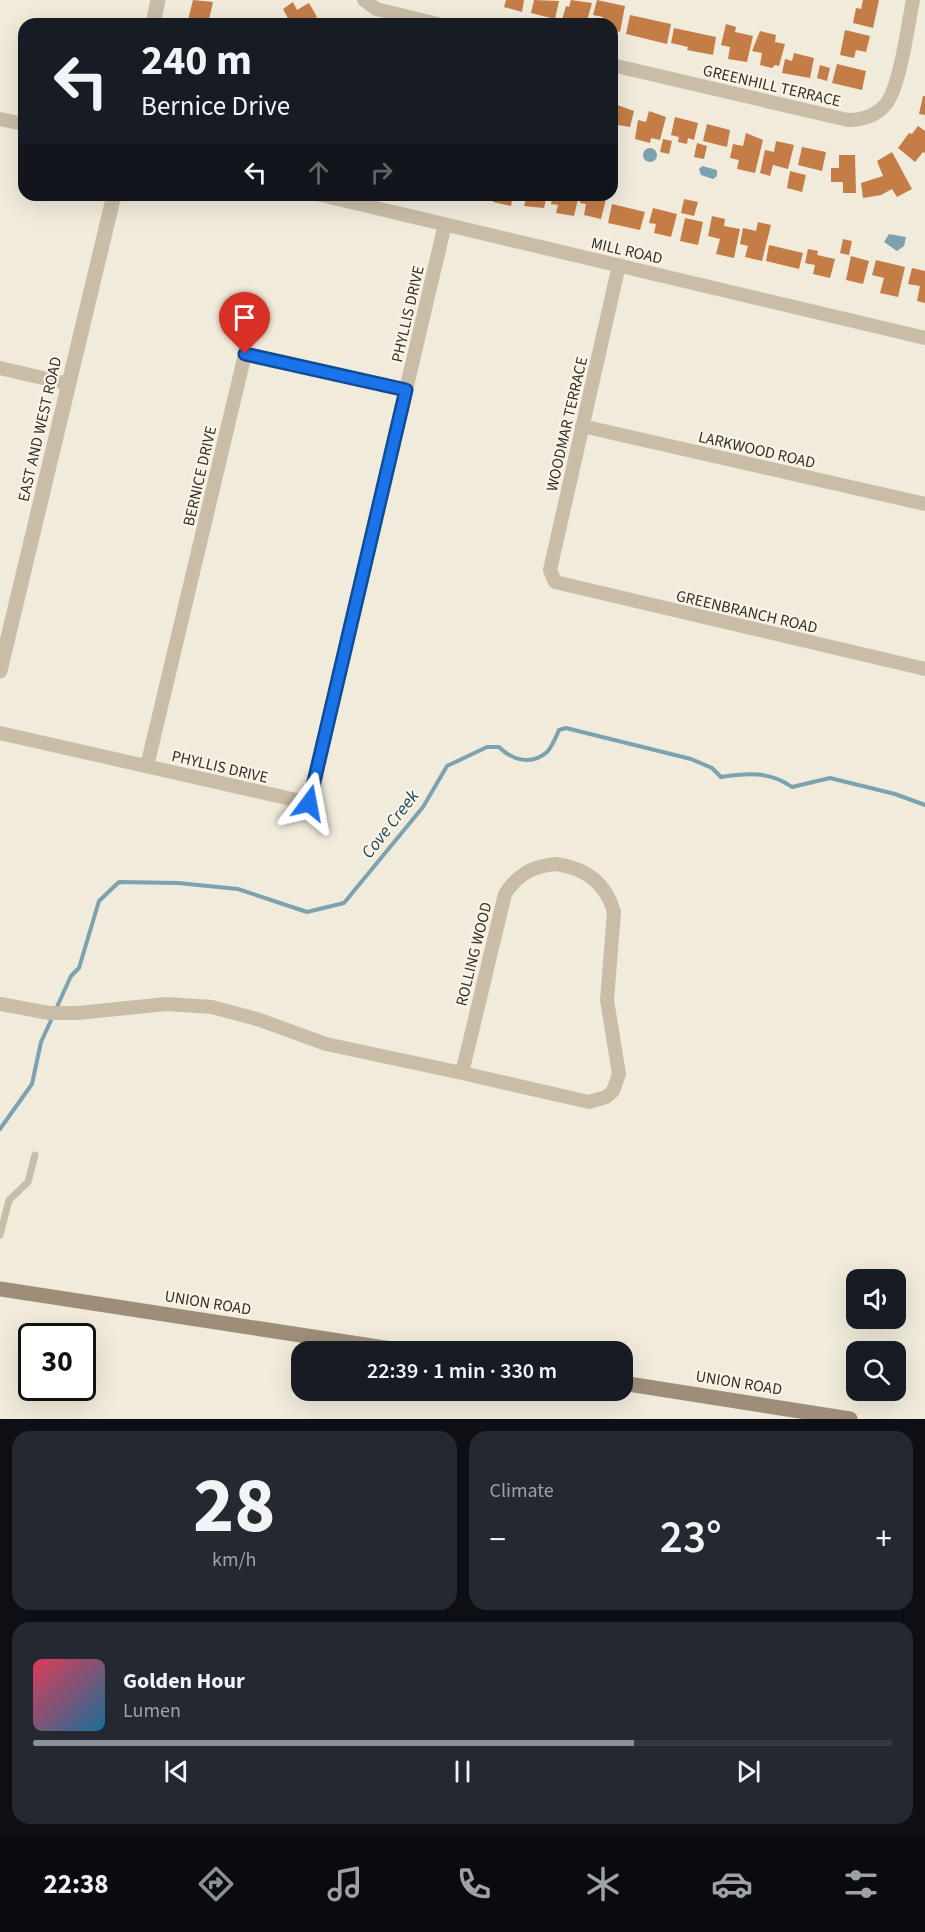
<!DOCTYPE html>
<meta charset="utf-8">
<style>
body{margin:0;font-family:"Source Sans 3",sans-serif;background:#242831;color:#f1f3f6;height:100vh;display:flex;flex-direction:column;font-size:22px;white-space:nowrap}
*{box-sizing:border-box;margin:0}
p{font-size:20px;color:#9ea1a6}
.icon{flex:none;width:33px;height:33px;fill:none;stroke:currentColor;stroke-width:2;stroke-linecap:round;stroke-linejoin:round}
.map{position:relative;height:1419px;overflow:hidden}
.panel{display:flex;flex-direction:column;gap:12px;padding:12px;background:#0d0f14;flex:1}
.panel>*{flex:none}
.banner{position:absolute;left:18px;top:18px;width:600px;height:183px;border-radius:18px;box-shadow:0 6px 24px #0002;background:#171b24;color:#f1f3f6;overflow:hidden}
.controls{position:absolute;left:846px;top:1269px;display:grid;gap:12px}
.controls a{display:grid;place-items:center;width:60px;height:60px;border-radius:12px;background:#171b24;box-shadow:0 6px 24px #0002;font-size:30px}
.speed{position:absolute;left:18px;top:1323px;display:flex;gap:12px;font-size:30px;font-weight:700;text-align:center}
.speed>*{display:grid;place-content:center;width:78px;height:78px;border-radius:50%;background:#171b24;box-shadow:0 6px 24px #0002;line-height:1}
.speed .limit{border:3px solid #111;border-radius:9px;background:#fff;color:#111}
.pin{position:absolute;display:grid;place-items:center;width:51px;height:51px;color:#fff;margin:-62px -26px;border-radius:50% 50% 50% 0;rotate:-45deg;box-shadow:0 0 6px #0007}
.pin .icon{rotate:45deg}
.me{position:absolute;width:66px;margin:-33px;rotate:13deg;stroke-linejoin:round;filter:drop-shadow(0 0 4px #0008)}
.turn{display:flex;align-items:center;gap:21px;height:126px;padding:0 24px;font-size:27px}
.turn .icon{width:78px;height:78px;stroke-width:2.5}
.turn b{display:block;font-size:42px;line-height:51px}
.lanes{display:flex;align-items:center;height:57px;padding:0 24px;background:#0003;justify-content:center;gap:30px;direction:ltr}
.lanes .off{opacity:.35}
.big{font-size:45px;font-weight:600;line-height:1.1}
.panel .tile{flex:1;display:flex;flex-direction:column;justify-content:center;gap:9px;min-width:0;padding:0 21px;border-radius:18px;background:#242831}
.panel .dial{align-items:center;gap:0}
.dial b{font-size:78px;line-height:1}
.song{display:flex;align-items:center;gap:18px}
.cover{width:72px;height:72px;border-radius:9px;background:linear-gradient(135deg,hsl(350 70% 55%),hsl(200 70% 35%))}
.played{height:6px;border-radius:3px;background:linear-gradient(90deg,#8c9099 70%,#363941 70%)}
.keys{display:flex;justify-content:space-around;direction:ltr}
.heat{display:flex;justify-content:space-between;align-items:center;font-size:33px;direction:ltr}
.panel .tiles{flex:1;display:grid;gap:12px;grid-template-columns:1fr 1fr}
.tile:last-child{grid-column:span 2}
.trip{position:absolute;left:291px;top:1341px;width:342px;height:60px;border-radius:18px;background:#171b24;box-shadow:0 6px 24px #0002;font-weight:600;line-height:60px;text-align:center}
.tabs{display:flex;height:96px;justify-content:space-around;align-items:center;background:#090b0e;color:#9ea1a6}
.tabs .icon{width:42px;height:42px}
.tabs .selected{color:#8c9099}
.tabs b{font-size:27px;color:#f1f3f6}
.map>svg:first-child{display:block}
.water{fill:#7ba2ae}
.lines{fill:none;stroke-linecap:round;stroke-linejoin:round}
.stream{stroke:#7ba2ae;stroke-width:4}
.building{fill:#c47d47}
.service{stroke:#c9bda7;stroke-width:7}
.minor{stroke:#c9bda7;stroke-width:14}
.tertiary{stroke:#c9bda7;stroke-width:15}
.secondary{stroke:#9d8d79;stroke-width:15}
.route-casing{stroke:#114b97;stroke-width:15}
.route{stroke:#1a73e8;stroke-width:10}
.labels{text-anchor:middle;stroke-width:4.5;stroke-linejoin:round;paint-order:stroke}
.street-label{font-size:16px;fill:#362f28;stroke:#f9f4e7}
.water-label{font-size:18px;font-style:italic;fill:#1e4857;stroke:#f9f4e7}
</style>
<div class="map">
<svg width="925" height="1419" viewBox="0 0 925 1419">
<rect width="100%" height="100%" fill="#f1ebdb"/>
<!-- water -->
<path class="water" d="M643 155a7 7 0 1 1 14 0a7 7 0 1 1-14 0Z
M702 166 717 170V176L713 179 701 175 699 169Z
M889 234 906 237 904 246 897 251 884 242Z"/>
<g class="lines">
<!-- stream -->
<path class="stream" d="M56 1009 71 976 79 968 99 901 119 882 178 883 238 889 307 912 344 903 423 807 447 766 487 747H499C512 760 531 766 547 752 552 747 556 737 559 730L566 728 691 759 712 768 721 777C746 773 770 771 792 787L830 778 895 794 925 805
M0 1129 32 1084 41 1042 53 1016"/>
</g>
<!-- building -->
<path class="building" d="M193 0 213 2 208 24H187Z
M506 0H524L522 12 504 7Z
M534 0 559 1 555 19 531 13Z
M571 0 592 3 586 24 562 20 566 6 569 7Z
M597 0 625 6 620 32 612 30V24H601L603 17 593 15Z
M863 0H879L873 28 853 23 856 8 861 9Z
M293 2 297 10 309 3 317 17 306 24H291L283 9Z
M630 15 671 24 667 44 626 34Z
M726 24 736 27 735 32 753 36 747 62 728 59 730 47 721 45Z
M674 28 716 37 713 55 687 50 688 47 671 43Z
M845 30 870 36 866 52 856 50 854 58 840 55Z
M760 31 776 35 775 42 785 44 779 66 775 65 772 68 760 65 762 53 752 51Z
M794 53 814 58 810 78 782 73 785 59 792 61Z
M837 64 866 71 862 90 832 83Z
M820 65 830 68 827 81 817 78Z
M923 96H925V115L919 114Z
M612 103 634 111 630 127 612 124Z
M649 111 666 117 660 140 651 138 650 143 635 139 638 120 646 122Z
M675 117 698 123 694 140 688 138 687 144 678 142 679 137 671 135Z
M707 124 730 130 727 147 703 141Z
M918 126 925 131V153L923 152 915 162 898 148 909 133 912 134Z
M746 133 763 140 755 173 737 169 739 160 730 158 733 144 743 146Z
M663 139 672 141 669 154 660 152Z
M776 141 794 145 788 169 773 165 770 176 760 173 765 150 774 152Z
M697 143 707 146 704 159 694 157Z
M802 147 826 152 822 171 798 165Z
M892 152 912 189 897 197 892 189 881 195 863 198 861 183 883 176 877 161Z
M839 155H855L856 193H843V182H831V168H839Z
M790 171 806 175 802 192 787 188Z
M495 195H513L511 206 493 202Z
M527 195H547L544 208 524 206Z
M553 195 578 199 574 216 556 213 558 205 551 204Z
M582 195H607L601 219 584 215 586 204 580 203Z
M684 199 698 202 694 216 681 213Z
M612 204 645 212 640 230 608 223Z
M653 208 677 214 671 237 654 233 656 224 649 223Z
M712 216 725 219 724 226 740 229 734 258 716 254 720 239 708 236Z
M685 218 703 222 698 245 680 241Z
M758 222 771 225 762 261 745 257 748 246 740 244 743 228 756 231Z
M843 239 852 241 849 255 840 253Z
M769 245 803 253 799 269 766 261Z
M808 249 818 251 817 255 835 259 830 278 813 274 815 265 805 263Z
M851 256 869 261 863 284 846 280Z
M876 260 905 267 898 297 880 293 884 278 872 275Z
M912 268 925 271V303L917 301 920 286 908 284Z"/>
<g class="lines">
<!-- service -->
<path class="service" d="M0 1235 9 1200 28 1182 35 1155"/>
<!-- minor -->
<path class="minor" d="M364 0 376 9 438 24
M612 65 848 120C863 120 876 116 886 104 900 86 908 25 913 0
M0 119 24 124
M321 195 925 338
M619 265 550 570 555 582 925 669
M0 368 69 384
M582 426 925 504
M0 733 309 803 445 224
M147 766 245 354 406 390
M556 864C585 868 606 883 614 912L607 1000 619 1074 613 1091 606 1097 589 1102 462 1073 505 894C518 874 533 866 556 864Z
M0 1004 49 1013H78L166 1004 212 1007 257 1019 326 1044 462 1073"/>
<!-- tertiary -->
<path class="tertiary" d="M153 24 158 0
M0 671 114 195"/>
<!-- secondary -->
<path class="secondary" d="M0 1289 411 1352
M622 1383 850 1419"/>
</g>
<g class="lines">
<defs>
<path id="route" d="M245 354 406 390 309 803"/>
</defs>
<!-- route casing -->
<use href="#route" class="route-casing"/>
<!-- route -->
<use href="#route" class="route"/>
</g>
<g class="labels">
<!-- street labels -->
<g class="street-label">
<text transform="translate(772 85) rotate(13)" y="6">GREENHILL TERRACE</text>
<text transform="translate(627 250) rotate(13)" y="6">MILL ROAD</text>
<text transform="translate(407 314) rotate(-77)" y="6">PHYLLIS DRIVE</text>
<text transform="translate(566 424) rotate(-77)" y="6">WOODMAR TERRACE</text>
<text transform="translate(39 429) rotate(-77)" y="6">EAST AND WEST ROAD</text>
<text transform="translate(757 449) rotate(13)" y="6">LARKWOOD ROAD</text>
<text transform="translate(199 476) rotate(-77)" y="6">BERNICE DRIVE</text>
<text transform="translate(747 611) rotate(13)" y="6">GREENBRANCH ROAD</text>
<text transform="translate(220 766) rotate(13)" y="6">PHYLLIS DRIVE</text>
<text transform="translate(473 954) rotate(-76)" y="6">ROLLING WOOD</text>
<text transform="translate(208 1302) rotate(9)" y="6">UNION ROAD</text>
<text transform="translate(739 1382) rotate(9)" y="6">UNION ROAD</text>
</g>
<!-- water labels -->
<g class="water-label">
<text transform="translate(390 824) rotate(-52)" y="6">Cove Creek</text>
</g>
</g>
</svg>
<div class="controls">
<a><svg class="icon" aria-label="sound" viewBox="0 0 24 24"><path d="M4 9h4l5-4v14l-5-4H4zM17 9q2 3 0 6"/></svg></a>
<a><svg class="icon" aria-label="search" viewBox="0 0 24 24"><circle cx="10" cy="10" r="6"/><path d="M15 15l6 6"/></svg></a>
</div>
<div class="speed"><div class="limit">30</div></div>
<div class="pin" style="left:245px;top:354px;background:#d93025"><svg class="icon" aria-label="arrive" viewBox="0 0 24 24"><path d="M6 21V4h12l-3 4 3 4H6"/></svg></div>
<svg class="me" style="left:309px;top:803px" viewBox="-20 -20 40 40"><path d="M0-17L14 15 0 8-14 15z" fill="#1a73e8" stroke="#fff" stroke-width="4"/></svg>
<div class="trip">22:39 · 1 min · 330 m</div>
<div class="banner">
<div class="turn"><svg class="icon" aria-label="left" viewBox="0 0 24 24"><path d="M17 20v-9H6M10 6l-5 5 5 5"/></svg><div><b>240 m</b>Bernice Drive</div></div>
<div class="lanes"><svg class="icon" aria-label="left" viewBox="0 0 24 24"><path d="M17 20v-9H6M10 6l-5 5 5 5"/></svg><svg class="icon off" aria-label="ahead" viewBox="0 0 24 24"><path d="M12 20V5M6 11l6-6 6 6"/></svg><svg class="icon off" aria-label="right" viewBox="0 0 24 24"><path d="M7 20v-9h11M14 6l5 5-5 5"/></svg></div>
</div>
</div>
<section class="panel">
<div class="tiles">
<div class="tile dial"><b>28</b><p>km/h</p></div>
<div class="tile"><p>Climate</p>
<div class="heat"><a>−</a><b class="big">23°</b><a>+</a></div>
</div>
<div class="tile">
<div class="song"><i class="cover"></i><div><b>Golden Hour</b><p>Lumen</p></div></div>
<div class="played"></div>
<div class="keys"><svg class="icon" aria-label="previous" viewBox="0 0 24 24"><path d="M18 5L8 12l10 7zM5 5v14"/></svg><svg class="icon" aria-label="pause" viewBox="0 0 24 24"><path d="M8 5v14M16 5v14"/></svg><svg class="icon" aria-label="next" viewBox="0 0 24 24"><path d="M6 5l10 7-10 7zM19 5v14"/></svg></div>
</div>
</div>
</section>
<nav class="tabs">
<b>22:38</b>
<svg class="icon selected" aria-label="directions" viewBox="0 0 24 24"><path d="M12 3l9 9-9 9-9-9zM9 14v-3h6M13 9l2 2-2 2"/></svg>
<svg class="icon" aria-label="music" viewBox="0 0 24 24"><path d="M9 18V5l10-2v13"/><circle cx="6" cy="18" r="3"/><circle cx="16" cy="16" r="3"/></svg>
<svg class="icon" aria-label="phone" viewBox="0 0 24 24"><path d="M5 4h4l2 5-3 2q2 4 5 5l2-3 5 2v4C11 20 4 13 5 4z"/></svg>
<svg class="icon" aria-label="climate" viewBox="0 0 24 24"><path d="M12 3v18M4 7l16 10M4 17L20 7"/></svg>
<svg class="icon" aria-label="car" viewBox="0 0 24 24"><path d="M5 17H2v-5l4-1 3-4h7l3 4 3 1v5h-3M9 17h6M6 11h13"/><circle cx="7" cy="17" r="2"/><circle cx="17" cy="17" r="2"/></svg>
<svg class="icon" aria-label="filters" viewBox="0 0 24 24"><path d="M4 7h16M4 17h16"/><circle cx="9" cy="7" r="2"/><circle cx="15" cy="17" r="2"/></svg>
</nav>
